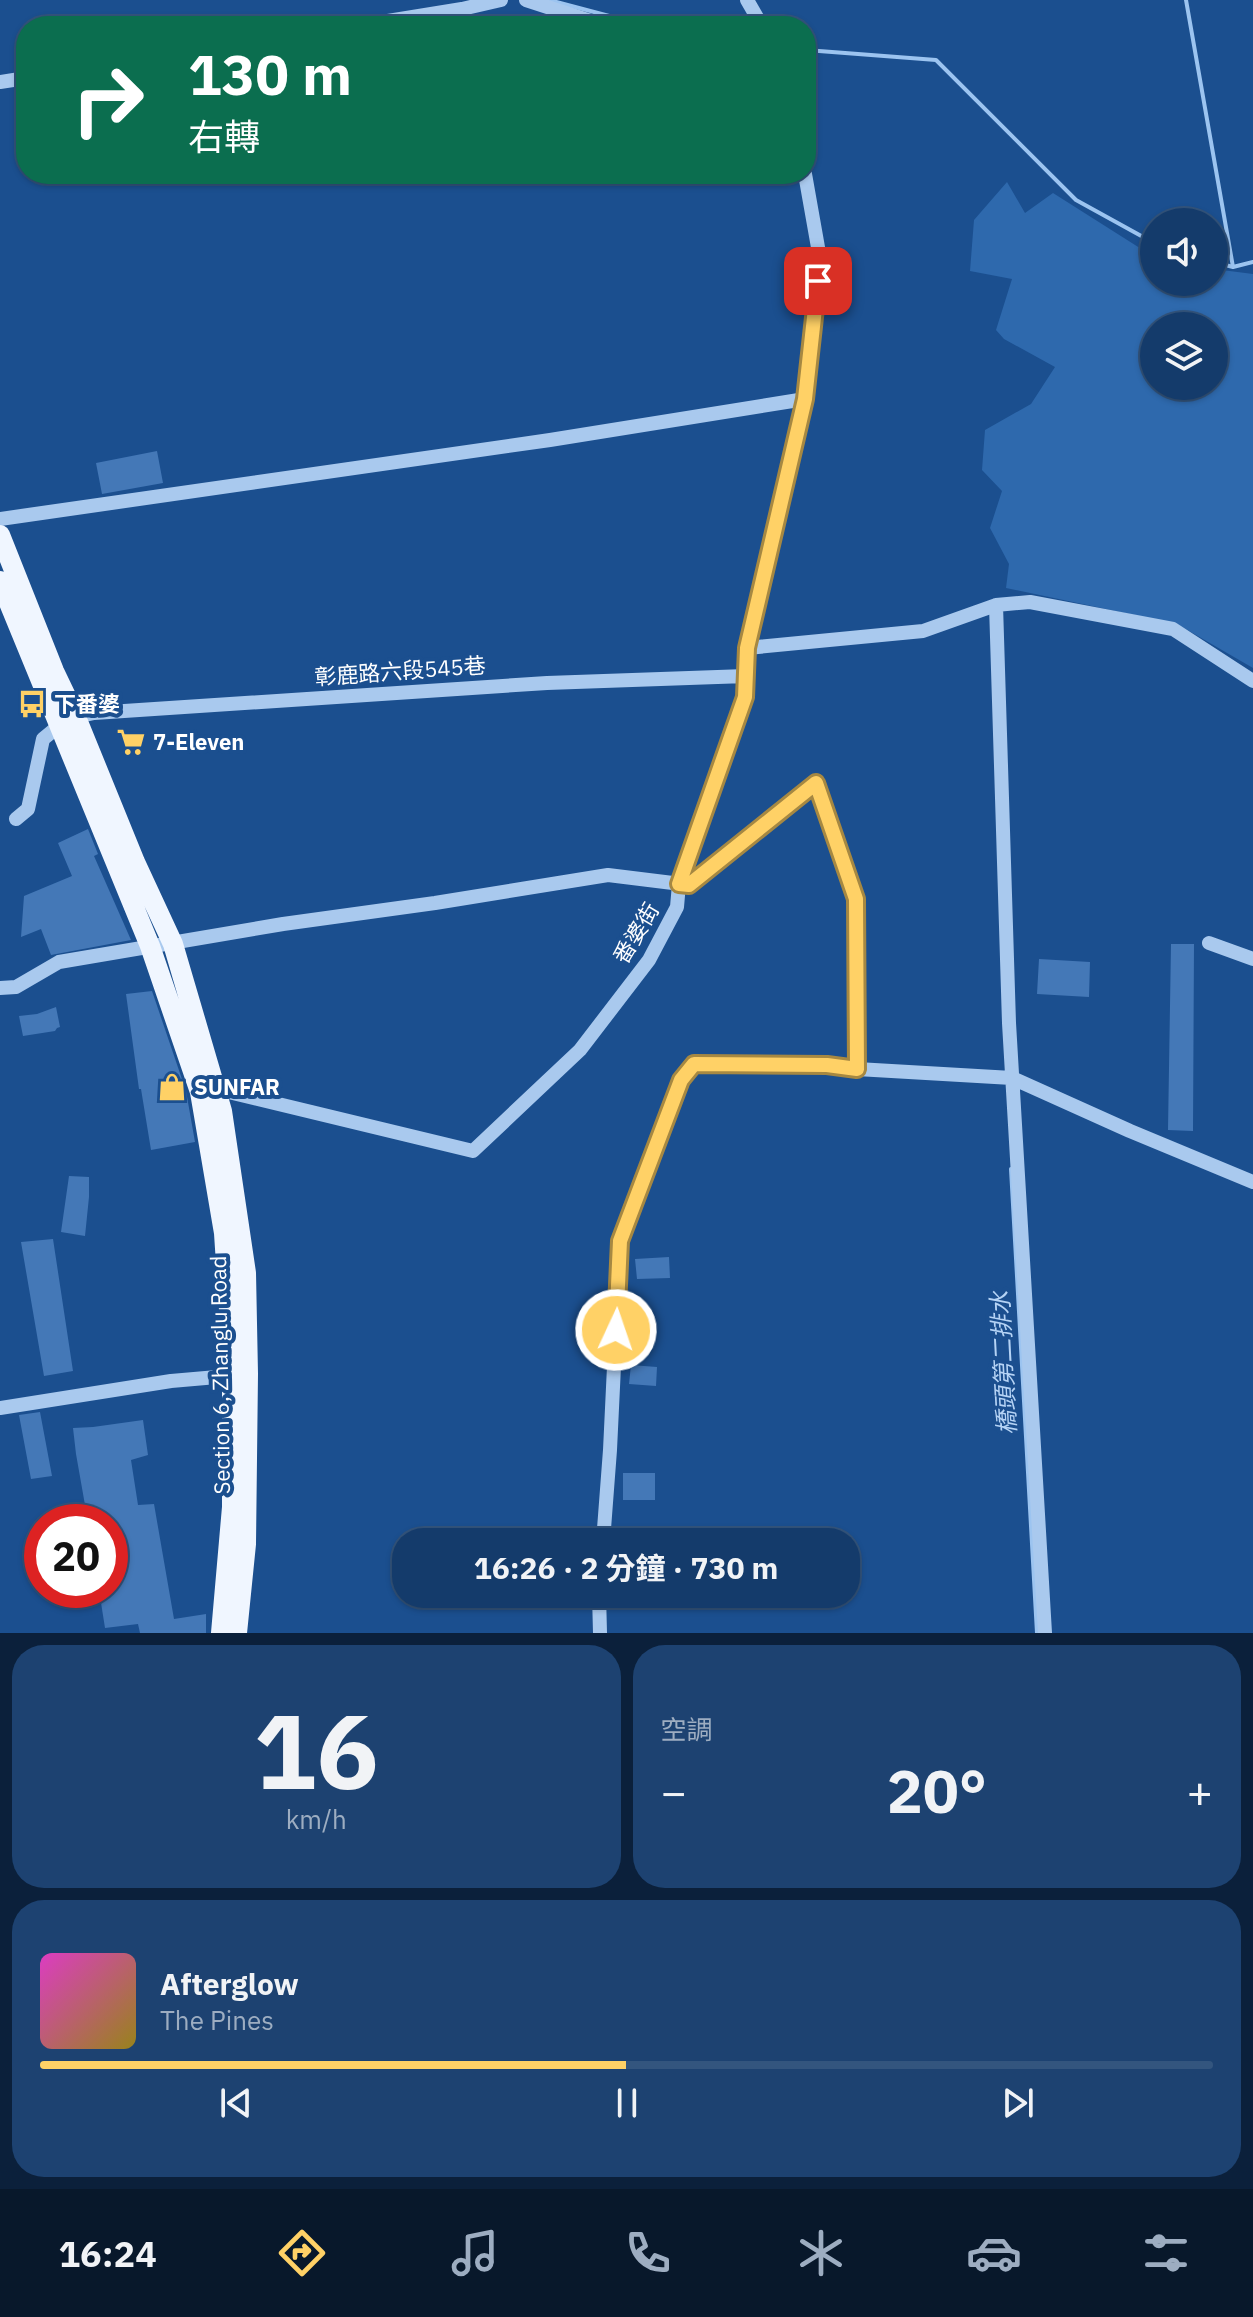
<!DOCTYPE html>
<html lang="zh-TW">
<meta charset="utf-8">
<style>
body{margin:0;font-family:"IBM Plex Sans","Noto Sans TC",sans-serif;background:#1d4271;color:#f1f3f6;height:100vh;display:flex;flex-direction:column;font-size:30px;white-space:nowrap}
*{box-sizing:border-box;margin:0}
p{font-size:26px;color:#9dadc1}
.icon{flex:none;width:44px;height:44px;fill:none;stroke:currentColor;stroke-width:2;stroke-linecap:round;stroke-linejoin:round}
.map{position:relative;height:1633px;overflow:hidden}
.side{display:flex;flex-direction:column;gap:12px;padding:12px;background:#0b203b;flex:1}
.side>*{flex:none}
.banner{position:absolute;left:16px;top:16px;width:800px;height:168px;border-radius:32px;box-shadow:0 2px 6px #0004,0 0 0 2px #33557e;background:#0b6e4f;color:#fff;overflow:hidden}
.tools{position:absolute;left:1140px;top:208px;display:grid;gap:16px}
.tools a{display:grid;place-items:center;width:88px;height:88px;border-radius:50%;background:#143b6b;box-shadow:0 2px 6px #0004,0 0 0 2px #33557e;font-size:40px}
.speed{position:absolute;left:24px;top:1504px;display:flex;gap:16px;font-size:40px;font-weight:700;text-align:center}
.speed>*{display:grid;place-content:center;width:104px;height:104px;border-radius:50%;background:#143b6b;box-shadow:0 2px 6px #0004,0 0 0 2px #33557e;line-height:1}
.speed .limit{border:12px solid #d22;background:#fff;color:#111}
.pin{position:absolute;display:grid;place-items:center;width:68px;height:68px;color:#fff;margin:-34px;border-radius:16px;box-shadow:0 4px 12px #0006}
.me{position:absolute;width:88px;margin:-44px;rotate:3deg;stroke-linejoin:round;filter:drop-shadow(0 0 6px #0008)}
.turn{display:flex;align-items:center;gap:28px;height:168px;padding:0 40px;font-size:36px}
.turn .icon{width:104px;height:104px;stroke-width:2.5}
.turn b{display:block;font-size:56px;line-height:68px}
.big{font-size:60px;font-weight:700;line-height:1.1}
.side .tile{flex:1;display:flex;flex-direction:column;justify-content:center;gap:12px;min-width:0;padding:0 28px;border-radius:32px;background:#1d4271}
.side .dial{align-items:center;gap:0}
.dial b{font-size:104px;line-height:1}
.song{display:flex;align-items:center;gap:24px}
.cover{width:96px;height:96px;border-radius:12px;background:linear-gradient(135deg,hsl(310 70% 55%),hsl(50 70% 35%))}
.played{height:8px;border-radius:4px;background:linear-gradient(90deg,#ffd166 50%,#33557e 50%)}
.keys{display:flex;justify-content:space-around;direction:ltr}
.heat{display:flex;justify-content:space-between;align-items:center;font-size:44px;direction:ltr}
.side .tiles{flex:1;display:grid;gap:12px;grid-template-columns:1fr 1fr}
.tile:last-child{grid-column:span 2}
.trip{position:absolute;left:392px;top:1528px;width:468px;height:80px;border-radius:32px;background:#143b6b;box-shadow:0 2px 6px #0004,0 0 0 2px #33557e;font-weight:700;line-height:80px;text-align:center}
.dock{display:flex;height:128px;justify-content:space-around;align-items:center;background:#08182b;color:#9dadc1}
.dock .icon{width:56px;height:56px}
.dock .active{color:#ffd166}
.dock b{font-size:36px;color:#f1f3f6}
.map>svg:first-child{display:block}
.green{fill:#2e69ad;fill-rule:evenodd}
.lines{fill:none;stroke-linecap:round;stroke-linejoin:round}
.stream{stroke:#9cc4f0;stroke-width:4}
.building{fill:#4478b7}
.minor{stroke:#a9c9ee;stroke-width:14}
.major{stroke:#f0f6ff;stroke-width:20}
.route-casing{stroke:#a68842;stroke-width:20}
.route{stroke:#ffd166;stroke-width:14}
.labels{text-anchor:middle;stroke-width:8;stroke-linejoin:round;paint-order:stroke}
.street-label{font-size:22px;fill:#fff;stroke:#1b4f8f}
.poi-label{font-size:22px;font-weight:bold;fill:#fff;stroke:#1b4f8f;text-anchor:start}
.water-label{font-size:24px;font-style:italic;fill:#b5d3f5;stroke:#1b4f8f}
</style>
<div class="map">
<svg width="1253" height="1633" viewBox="0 0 1253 1633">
<rect width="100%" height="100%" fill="#1b4f8f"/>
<!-- green -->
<path class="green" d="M1007 182 1025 213 1053 193 1154 257V282H1214V269L1253 274V668L1177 624 1006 588 1009 564 990 528 1002 491 982 470 985 430 1031 404 1055 367 1004 339 996 330 1012 279 970 271 974 220ZM1154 326H1214V386H1154Z"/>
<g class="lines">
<!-- stream -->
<path class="stream" d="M549 0 647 26
M1186 0 1233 267
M806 50 936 60 1076 200 1154 243
M1214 262 1233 267 1253 262
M1011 1169 1037 1633"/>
</g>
<!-- building -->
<path class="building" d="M157 451 163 483 102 494 96 463Z
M88 829 98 854 94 856 131 940 51 955 41 929 21 937 24 896 72 876 58 843Z
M1171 944H1194L1193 1131 1168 1130Z
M1039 959 1090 962 1089 997 1037 994Z
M152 991 186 1091 195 1142 151 1150 141 1089H139L126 994Z
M56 1007 60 1027 57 1028 55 1031 23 1036 19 1016 37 1014Z
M69 1176 89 1177V1197L85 1236 61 1232Z
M53 1239 73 1371 44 1376 21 1242Z
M669 1257 670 1278 637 1279 635 1259Z
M631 1365 657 1367 656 1386 629 1384Z
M40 1412 52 1476 31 1479 19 1415Z
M143 1420 148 1455 131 1460 138 1505 154 1504 174 1619 206 1614V1633H140L138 1624 105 1628 99 1590H110V1522H88L76 1454 73 1428 93 1427Z
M623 1473H655V1500H623Z"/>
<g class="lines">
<!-- minor -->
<path class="minor" d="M526 0 606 26
M747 0 762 26
M357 26 462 9 501 0
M0 82 26 78
M0 519 550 440 805 399
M996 605 1009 1023 1045 1633
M747 648 923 631 996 605 1030 602 1173 629 1253 681
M16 819 28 809 43 739 60 725 76 717 94 713 547 683 746 676
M1209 943 1253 959
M0 988 16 987 59 962 283 924 435 903 608 875 689 885 816 783 856 899 857 1069
M211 1090 216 1089 473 1151 580 1050 649 960 677 907 679 884 745 697 747 648 805 399 816 308 819 253 805 174
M0 1408 171 1381 240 1375
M603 1542 610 1450 620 1241 681 1080 694 1064 827 1065 857 1069 1012 1078 1130 1131 1253 1182
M599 1594 600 1633"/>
<!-- major -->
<path class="major" d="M0 535 54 671 76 717 135 862 173 944 222 1111 246 1273 248 1374 246 1544 237 1633
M0 581 150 946 200 1092 224 1233 232 1356V1507L221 1633"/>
</g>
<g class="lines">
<defs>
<path id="route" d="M616 1330 620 1241 681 1080 694 1064 827 1065 857 1069 856 899 816 783 689 885 679 884 745 697 747 648 805 399 818 281"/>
</defs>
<!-- route casing -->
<use href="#route" class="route-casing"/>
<!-- route -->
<use href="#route" class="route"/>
</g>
<!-- icons -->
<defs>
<symbol id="bus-bare" viewBox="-9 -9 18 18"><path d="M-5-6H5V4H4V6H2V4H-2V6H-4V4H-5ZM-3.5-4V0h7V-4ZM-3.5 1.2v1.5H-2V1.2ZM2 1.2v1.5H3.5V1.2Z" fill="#ffd166" stroke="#1b4f8f" stroke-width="2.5" paint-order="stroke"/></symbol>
<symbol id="supermarket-bare" viewBox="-9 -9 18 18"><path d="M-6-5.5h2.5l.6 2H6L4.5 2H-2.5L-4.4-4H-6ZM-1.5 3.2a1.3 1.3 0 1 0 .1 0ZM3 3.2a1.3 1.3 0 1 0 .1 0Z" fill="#ffd166" stroke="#1b4f8f" stroke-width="2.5" paint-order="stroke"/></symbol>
<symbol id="shop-bare" viewBox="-9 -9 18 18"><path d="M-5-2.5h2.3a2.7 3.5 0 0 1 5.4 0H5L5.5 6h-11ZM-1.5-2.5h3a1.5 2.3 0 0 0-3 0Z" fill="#ffd166" stroke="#1b4f8f" stroke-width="2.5" paint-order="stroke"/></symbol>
</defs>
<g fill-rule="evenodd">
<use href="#bus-bare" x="12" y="684" width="40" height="40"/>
<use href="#supermarket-bare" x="111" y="722" width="40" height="40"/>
<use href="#shop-bare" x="152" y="1067" width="40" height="40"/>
</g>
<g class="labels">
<!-- street labels -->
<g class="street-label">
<text transform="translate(400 671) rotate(-4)" y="8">彰鹿路六段545巷</text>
<text transform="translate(636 933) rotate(-59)" y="8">番婆街</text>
<text transform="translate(220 1375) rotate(-91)" y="8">Section 6, Zhanglu Road</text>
</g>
<!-- poi labels -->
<g class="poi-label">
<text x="54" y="712">下番婆</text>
<text x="153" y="750">7-Eleven</text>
<text x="194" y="1095">SUNFAR</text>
</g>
<!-- water labels -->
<g class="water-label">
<text transform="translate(1004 1363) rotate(-93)" y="8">橋頭第二排水</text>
</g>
</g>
</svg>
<div class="tools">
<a><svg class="icon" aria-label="sound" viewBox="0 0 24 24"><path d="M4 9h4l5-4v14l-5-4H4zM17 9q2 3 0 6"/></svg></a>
<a><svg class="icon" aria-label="layers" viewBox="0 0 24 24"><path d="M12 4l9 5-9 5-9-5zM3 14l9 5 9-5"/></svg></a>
</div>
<div class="speed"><div class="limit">20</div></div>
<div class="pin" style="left:818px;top:281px;background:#d93025"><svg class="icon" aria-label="arrive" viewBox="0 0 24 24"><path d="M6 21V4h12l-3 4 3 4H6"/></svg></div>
<svg class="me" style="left:616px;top:1330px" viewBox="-20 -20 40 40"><circle r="17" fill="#ffd166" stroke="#fff" stroke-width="3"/><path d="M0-11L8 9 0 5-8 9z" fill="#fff"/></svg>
<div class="trip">16:26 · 2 分鐘 · 730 m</div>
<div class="banner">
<div class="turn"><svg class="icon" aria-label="right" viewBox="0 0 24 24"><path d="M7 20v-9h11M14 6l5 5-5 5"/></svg><div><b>130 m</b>右轉</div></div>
</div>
</div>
<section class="side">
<div class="tiles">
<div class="tile dial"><b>16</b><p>km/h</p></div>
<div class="tile"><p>空調</p>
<div class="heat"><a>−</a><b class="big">20°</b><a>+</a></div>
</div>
<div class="tile">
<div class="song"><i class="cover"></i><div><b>Afterglow</b><p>The Pines</p></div></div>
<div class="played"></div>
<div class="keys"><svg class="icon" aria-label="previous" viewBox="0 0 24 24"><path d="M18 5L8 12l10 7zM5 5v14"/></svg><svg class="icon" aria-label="pause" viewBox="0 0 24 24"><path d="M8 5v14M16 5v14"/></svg><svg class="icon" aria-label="next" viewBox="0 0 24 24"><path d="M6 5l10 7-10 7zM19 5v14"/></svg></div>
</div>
</div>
</section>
<nav class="dock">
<b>16:24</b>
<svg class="icon active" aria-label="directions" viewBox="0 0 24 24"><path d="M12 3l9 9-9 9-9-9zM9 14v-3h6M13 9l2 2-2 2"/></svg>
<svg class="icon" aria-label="music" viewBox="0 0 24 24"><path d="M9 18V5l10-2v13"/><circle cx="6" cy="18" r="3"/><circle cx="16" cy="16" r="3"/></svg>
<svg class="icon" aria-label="phone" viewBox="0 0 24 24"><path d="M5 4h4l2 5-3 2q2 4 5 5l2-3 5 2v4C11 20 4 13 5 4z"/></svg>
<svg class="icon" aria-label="climate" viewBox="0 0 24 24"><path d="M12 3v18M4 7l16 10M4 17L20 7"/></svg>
<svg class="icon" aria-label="car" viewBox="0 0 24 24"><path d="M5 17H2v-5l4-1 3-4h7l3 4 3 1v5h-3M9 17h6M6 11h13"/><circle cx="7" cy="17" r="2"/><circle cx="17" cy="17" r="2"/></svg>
<svg class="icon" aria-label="filters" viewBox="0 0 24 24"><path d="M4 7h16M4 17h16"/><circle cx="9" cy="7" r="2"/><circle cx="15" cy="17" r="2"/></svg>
</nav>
